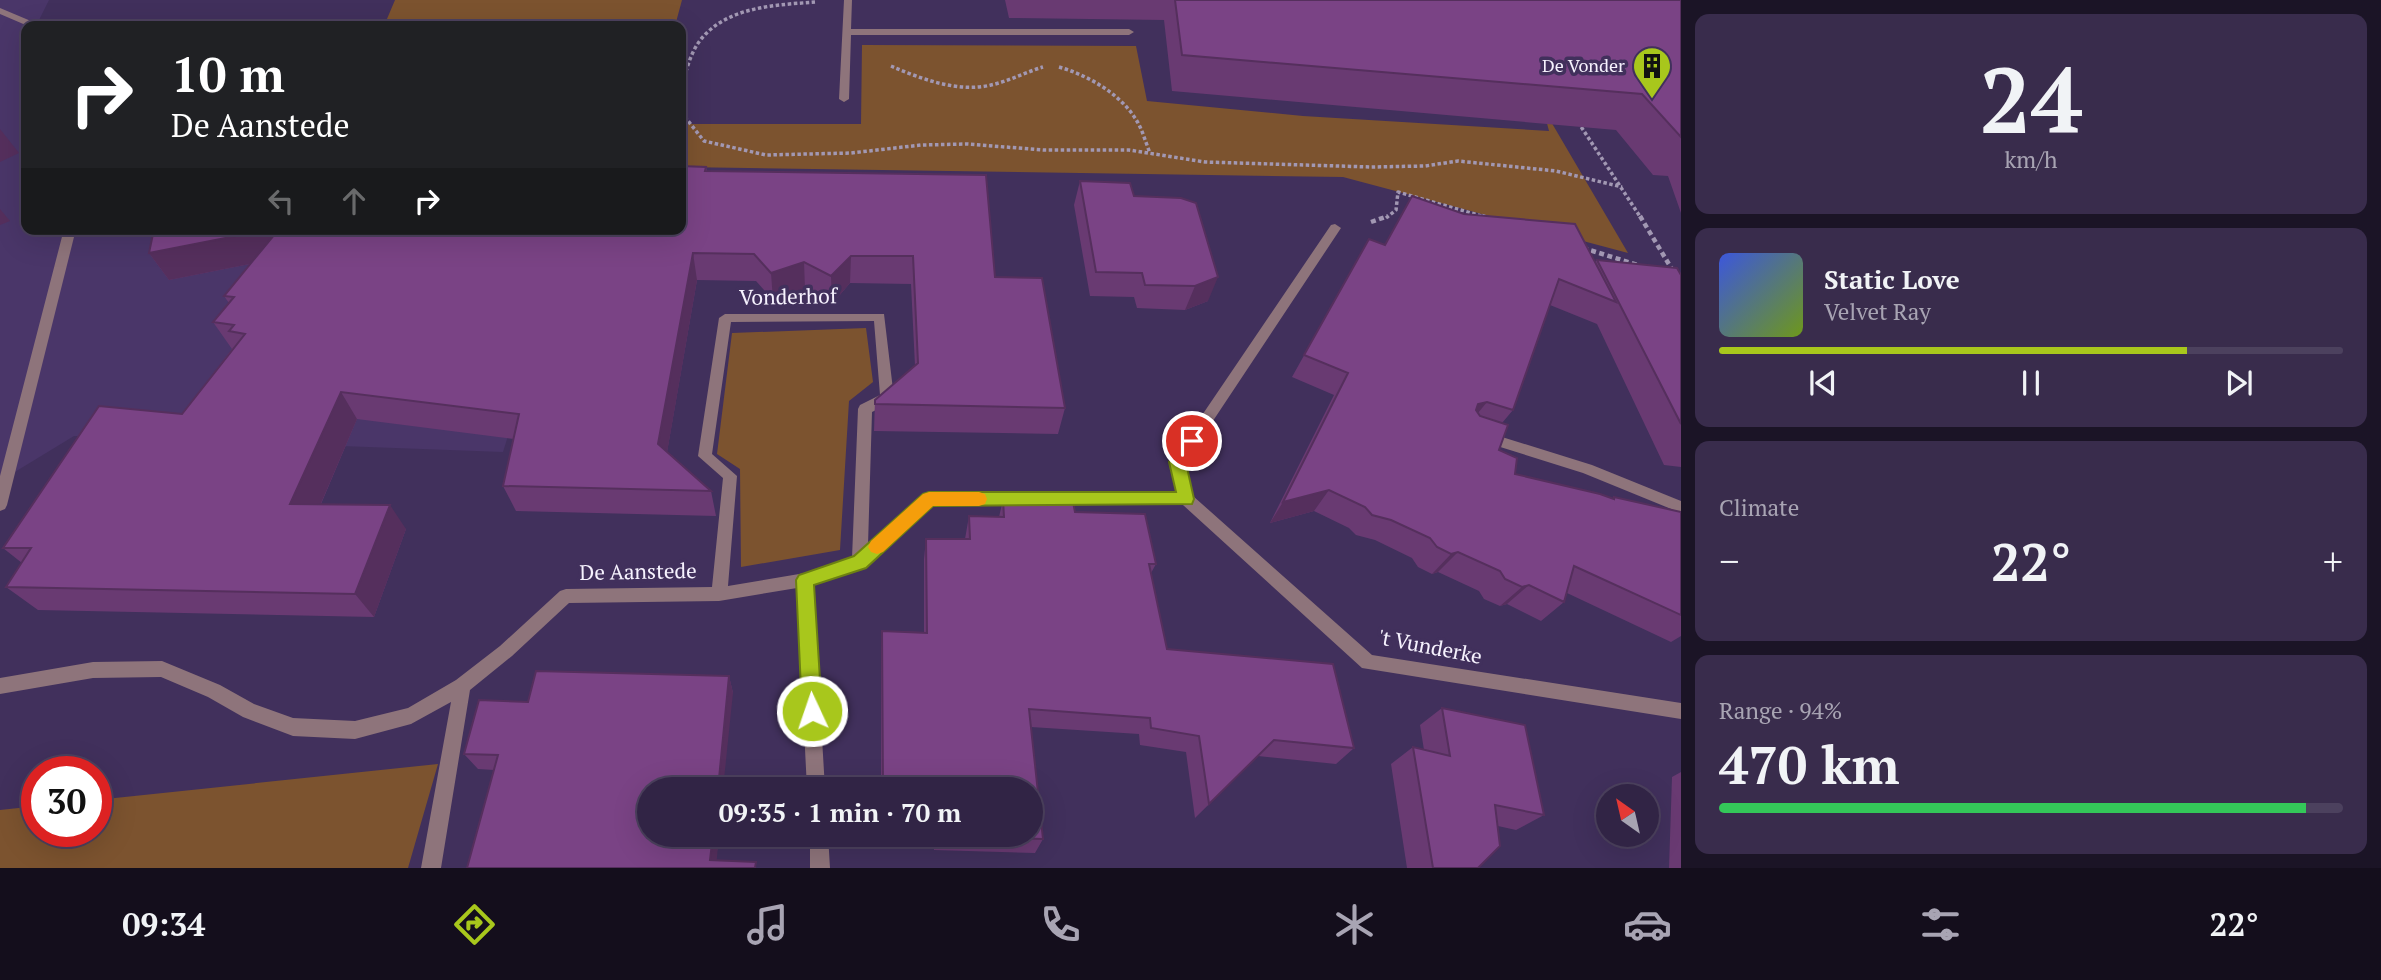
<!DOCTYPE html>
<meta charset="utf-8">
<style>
body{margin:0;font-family:"PT Serif",serif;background:#392c4c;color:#f1f3f6;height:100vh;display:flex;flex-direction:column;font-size:26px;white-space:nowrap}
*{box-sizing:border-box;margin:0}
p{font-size:23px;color:#a8a4b3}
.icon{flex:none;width:38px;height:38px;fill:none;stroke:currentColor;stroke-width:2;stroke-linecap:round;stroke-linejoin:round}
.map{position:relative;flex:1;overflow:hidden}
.panel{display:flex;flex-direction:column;gap:14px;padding:14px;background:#1b1426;width:700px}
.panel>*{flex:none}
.banner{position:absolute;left:21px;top:21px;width:665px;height:214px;border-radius:14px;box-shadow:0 7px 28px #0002,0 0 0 2px #4c415e;background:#202124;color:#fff;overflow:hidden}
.needle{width:46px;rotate:326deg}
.controls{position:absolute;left:1596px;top:784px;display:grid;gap:14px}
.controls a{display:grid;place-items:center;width:63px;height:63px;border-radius:50%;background:#312445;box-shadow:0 7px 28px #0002,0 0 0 2px #4c415e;font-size:35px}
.speed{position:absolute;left:21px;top:756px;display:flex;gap:14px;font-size:35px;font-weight:700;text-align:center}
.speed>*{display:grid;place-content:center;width:91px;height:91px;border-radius:50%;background:#312445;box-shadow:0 7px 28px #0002,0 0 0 2px #4c415e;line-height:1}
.speed .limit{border:10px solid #d22;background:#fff;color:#111}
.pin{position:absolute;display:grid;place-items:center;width:60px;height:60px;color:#fff;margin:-30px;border:4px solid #fff;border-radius:50%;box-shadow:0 2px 7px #0007}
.me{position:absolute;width:77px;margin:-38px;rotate:357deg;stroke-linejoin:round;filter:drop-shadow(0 0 5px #0008)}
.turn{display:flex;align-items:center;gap:24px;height:147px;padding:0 35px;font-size:32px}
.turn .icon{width:91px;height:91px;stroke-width:2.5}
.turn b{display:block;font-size:49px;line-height:60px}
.lanes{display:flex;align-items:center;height:66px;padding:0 35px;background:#0003;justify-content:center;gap:35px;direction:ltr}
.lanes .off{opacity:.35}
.big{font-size:52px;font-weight:800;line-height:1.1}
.panel .card{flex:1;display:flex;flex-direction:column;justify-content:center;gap:10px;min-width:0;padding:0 24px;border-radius:14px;background:#392c4c}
.panel .dial{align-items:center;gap:0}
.dial b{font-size:91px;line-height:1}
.song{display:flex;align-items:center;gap:21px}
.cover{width:84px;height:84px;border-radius:10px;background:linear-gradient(135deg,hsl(230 70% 55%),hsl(80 70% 35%))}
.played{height:7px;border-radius:4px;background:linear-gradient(90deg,#a8c71c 75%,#4c415e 75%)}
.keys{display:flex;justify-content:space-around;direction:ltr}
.heat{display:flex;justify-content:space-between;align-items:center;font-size:38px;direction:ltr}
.charge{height:10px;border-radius:5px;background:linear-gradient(90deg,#34c759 94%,#4c415e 0)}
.trip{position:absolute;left:637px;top:777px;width:406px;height:70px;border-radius:35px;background:#312445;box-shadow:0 7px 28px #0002,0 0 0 2px #4c415e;font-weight:800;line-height:70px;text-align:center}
.dock{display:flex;height:112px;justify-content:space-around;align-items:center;background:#140e1c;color:#a8a4b3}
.dock .icon{width:49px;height:49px}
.dock .active{color:#a8c71c}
.dock b{font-size:32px;color:#f1f3f6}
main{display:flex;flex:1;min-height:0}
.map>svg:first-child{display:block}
.built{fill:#4a3669}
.green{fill:#7c532f}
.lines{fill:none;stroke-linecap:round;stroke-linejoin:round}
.path-far1{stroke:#a298b3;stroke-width:3.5;stroke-dasharray:3.5 2.5;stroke-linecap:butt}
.path{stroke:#a298b3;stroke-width:4.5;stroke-dasharray:5 3.5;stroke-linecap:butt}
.service{fill:#8e747b;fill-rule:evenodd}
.minor{fill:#8e747b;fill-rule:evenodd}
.wall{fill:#693a72}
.shaded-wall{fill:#552f5d}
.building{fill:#7a4385;stroke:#552f5d;stroke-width:2}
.route{fill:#a8c71c;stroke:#6d8112;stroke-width:2}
.slow{fill:#f59e0b}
.labels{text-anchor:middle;stroke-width:7;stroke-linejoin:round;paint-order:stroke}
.far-poi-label{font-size:18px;fill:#f6f2fe;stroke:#41305c;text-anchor:end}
.street-label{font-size:21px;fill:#f6f2fe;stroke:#41305c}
</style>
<main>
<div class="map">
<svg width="1681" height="868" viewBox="0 0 1681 868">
<rect width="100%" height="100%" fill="#41305c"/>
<!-- built -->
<path class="built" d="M0 0H49L36 26H26V229H572L503 452 74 436 0 481Z"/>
<!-- green -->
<path class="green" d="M395 0H682L675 26H384Z
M862 45 1136 46 1147 101 1303 116 1549 131 1543 108 1628 253 1343 177 681 167V124H861Z
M866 328 873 382 849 401 840 550 741 567 740 469 717 454 732 333Z
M438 764 408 868H0V810L37 806V831H96V800Z"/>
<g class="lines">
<!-- path-far1 -->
<path class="path-far1" d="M891 66C921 79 959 93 991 85 1009 81 1026 72 1043 67
M1059 67C1087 75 1119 93 1135 118 1142 128 1145 141 1150 153
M681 89C686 72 690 52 702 38 729 6 777 5 815 2
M681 112 704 141 766 155 851 153 921 145 968 144 1043 150H1129L1205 162 1371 167 1425 166 1458 161 1556 171 1622 187
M1578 122 1641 218
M1386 218 1396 210 1398 192 1485 217"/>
<!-- path -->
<path class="path" d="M1482 216 1485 217
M1640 216 1673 271
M1371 222 1388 216
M1583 248 1638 265"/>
<!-- service -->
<path class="service" d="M844 0H852L851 29H1129L1134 32 1129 35H851L849 99 844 102 839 99Z
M1486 432 1592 465 1681 501V513L1583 473 1481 441 1479 437 1481 433Z"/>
<!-- minor -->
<path class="minor" d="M0 8 38 24 40 26H28L0 14Z
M1335 224 1341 228 1185 463 1193 496 1372 655 1681 703V719L1362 668 1183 505H932L865 567 813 584 825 789H807L797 588 719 601 569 603 512 656 470 690 441 868H421L451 702 411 724 355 739 293 736 243 717 208 697 161 677 93 678 0 694V678L93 662 162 661 220 685 254 704 293 718 355 721 408 708 456 680 500 646 560 591 566 589 712 587 723 478 698 456 719 318 725 314H884L894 398 892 402 872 412 868 545 924 495 929 493H1177L1171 462 1173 458 1331 225ZM874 321 880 395 860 405 858 409 852 558 805 573 728 586 737 476 712 454 731 322Z
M64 229H76L7 505 5 509 0 511V476Z
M810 835H828L830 868H810Z"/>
</g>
<!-- wall -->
<path class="wall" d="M1005 0H1681V213L1668 176 1653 175 1616 130 1172 91 1164 20 1009 18Z
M706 167 707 171 995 277 1065 408 1058 434 874 431 875 400 915 366 911 284 850 283 832 304 805 289 773 300 756 281 697 280 667 452 711 491 716 516 516 511 503 486 514 439 357 419 321 504 406 529 374 617 38 610 6 587 22 563 3 548 182 414 232 349 213 322 229 303 224 296 250 264 169 280 149 253 681 229Z
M1080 181 1134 196 1208 301 1185 310 1137 308 1134 297 1090 296 1074 205Z
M1369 239 1384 245 1595 262 1597 260 1681 275V467L1664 465 1597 324 1550 305 1513 410 1502 423 1499 450 1515 474 1612 499 1614 497 1681 512V636L1671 642 1567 593 1564 602 1541 621 1507 604 1500 606 1484 599 1479 591 1438 572 1432 574 1418 567 1412 558 1375 540 1356 535 1349 528 1314 511 1270 523 1334 395 1292 377Z
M1003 500 1075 512 1156 564 1151 573 1167 649 1354 748 1336 764 1258 756 1195 818 1186 752 1140 745 1139 734 1031 727 1043 839 1035 853 934 850 933 835H1031V789H881V649L882 631 924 632V559L926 539H965L969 516 999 517Z
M729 676 733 693 649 835H719L716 860 467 868 494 770 478 769 464 754 528 702Z
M1442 708 1544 815 1516 830 1498 826 1478 868H1407L1391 764 1413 747 1424 750 1420 725Z
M1681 772V868H1669L1672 777Z"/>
<!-- shaded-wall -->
<path class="shaded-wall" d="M0 129 19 153 0 162Z
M0 209 10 221 0 225Z
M271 229H282L296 255 169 280 149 253Z
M693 253 697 280 664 470 658 444Z
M851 256 850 283 832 304 831 276Z
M804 262 805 289 773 300 771 273Z
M1218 277 1208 301 1185 310 1195 286Z
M341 392 357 419 310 529 290 504Z
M1487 402 1469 424 1478 404Z
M1329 490 1314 511 1270 523 1283 502Z
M390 505 406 529 374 617 355 594Z
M1458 552 1438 572 1432 574 1451 554Z
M1529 585 1507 604 1500 606 1522 587Z
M729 676 733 693 723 789H718Z
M713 835H719L716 868 710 860Z"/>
<!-- building -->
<path class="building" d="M1175 0H1681V137L1642 94 1182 55Z
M681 166 706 167 705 171 986 175 995 277 1042 278 1065 408 875 404V400L918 363 913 256H851L831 276 804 262 771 273 754 254 693 253 658 444 711 491 503 486 519 414 341 392 290 504 390 505 355 594 6 587 31 548H3L99 406 182 414 245 334 229 331 234 325 213 322 234 297 224 296 279 229H681Z
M1080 181 1130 183 1134 196 1181 198 1196 203 1218 277 1195 286 1145 285 1142 273 1096 272Z
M1412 196 1464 214 1575 224 1616 302 1559 279 1513 410 1487 402 1478 404 1476 410 1480 416 1508 425 1499 450 1517 458 1515 474 1600 494 1614 499V497L1681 512V615L1574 566 1564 602 1529 585 1522 587 1505 579 1500 571 1458 552 1451 554 1437 547 1430 538 1391 520 1372 515 1365 507 1329 490 1283 502 1348 373 1304 355 1369 239 1385 245Z
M154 229H271L149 253Z
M1597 260 1677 268 1681 275V424Z
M1003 500 1073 502 1075 512 1145 514 1156 564H1149L1167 649 1333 664 1354 748 1274 740 1209 804 1199 736 1151 728 1150 718 1029 709 1043 839 937 836V835H1031V789H883L882 631 927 633 926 539H970L969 516 1004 517Z
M536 671 729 676 718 789H649V835H713L710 860 756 862 755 868H467L498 755 464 754 479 700 528 702Z
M1442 708 1525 725 1544 815 1495 805 1500 846 1478 868H1433L1413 747 1450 756Z"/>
<!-- route -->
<path class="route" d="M1192 435 1200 441 1186 463 1194 499 1192 504 933 506 866 568 814 585 822 711 819 718 812 720 805 718 802 711 796 580 799 575 854 556 923 494 929 492H1176L1169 462 1186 436Z"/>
<!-- slow -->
<path class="slow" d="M929 492H979L985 494 987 499 985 504 979 506H933L883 552 877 554 871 552 868 547 871 541 923 494Z"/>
<!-- icons -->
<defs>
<symbol id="building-pin" viewBox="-11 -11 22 30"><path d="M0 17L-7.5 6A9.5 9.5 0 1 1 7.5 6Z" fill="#a8c71c" stroke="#41305c"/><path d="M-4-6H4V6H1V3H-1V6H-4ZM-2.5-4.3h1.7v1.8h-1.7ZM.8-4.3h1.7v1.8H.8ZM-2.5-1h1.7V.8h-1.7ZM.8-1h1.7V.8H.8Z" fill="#111"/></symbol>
</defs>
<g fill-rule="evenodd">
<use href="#building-pin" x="1630" y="44" width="44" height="60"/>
</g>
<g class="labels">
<!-- far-poi labels -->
<g class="far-poi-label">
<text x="1625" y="72">De Vonder</text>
</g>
<!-- street labels -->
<g class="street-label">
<text transform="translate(788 297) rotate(-1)" y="7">Vonderhof</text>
<text transform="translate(638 572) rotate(-1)" y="7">De Aanstede</text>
<text transform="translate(1430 647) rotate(11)" y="7">'t Vunderke</text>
</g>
</g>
</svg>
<div class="controls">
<a><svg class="needle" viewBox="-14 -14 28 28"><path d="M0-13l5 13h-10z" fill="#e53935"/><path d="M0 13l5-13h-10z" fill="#a8a4b3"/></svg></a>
</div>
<div class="speed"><div class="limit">30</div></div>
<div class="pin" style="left:1192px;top:441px;background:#d93025"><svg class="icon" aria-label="arrive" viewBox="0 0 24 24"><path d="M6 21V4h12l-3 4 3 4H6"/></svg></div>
<svg class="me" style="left:812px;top:711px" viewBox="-20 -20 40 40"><circle r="17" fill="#a8c71c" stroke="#fff" stroke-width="3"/><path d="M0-11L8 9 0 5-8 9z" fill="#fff"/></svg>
<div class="trip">09:35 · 1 min · 70 m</div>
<div class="banner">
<div class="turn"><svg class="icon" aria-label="right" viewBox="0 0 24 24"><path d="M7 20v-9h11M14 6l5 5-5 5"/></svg><div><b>10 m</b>De Aanstede</div></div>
<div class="lanes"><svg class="icon off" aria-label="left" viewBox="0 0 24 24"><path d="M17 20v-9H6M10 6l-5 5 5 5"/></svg><svg class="icon off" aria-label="ahead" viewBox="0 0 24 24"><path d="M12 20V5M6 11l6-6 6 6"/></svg><svg class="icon" aria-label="right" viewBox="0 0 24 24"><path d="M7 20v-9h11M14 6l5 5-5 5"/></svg></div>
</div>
</div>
<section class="panel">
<div class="card dial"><b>24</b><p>km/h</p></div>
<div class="card">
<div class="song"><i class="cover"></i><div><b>Static Love</b><p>Velvet Ray</p></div></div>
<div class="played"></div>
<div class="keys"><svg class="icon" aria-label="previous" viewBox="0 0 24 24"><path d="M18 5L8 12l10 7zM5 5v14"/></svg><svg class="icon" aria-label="pause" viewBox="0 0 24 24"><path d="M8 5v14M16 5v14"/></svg><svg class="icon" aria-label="next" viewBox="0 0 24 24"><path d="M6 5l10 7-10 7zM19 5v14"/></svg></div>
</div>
<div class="card"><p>Climate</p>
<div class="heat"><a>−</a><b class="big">22°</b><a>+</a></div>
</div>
<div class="card"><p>Range · 94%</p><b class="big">470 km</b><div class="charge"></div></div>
</section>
</main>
<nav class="dock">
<b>09:34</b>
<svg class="icon active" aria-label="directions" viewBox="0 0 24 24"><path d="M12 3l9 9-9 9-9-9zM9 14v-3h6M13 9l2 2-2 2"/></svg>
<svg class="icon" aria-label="music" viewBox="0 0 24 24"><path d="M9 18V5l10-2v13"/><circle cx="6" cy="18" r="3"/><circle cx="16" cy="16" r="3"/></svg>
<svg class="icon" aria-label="phone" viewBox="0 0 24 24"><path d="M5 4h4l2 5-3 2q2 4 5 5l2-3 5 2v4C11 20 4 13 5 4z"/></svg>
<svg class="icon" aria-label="climate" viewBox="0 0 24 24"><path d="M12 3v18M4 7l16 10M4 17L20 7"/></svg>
<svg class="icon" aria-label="car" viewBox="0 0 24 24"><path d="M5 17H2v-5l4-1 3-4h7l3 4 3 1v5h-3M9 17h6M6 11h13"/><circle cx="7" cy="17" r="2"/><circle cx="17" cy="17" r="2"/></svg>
<svg class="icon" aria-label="filters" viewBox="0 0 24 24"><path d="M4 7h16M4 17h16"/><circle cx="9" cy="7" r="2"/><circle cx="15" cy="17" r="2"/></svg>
<b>22°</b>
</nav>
